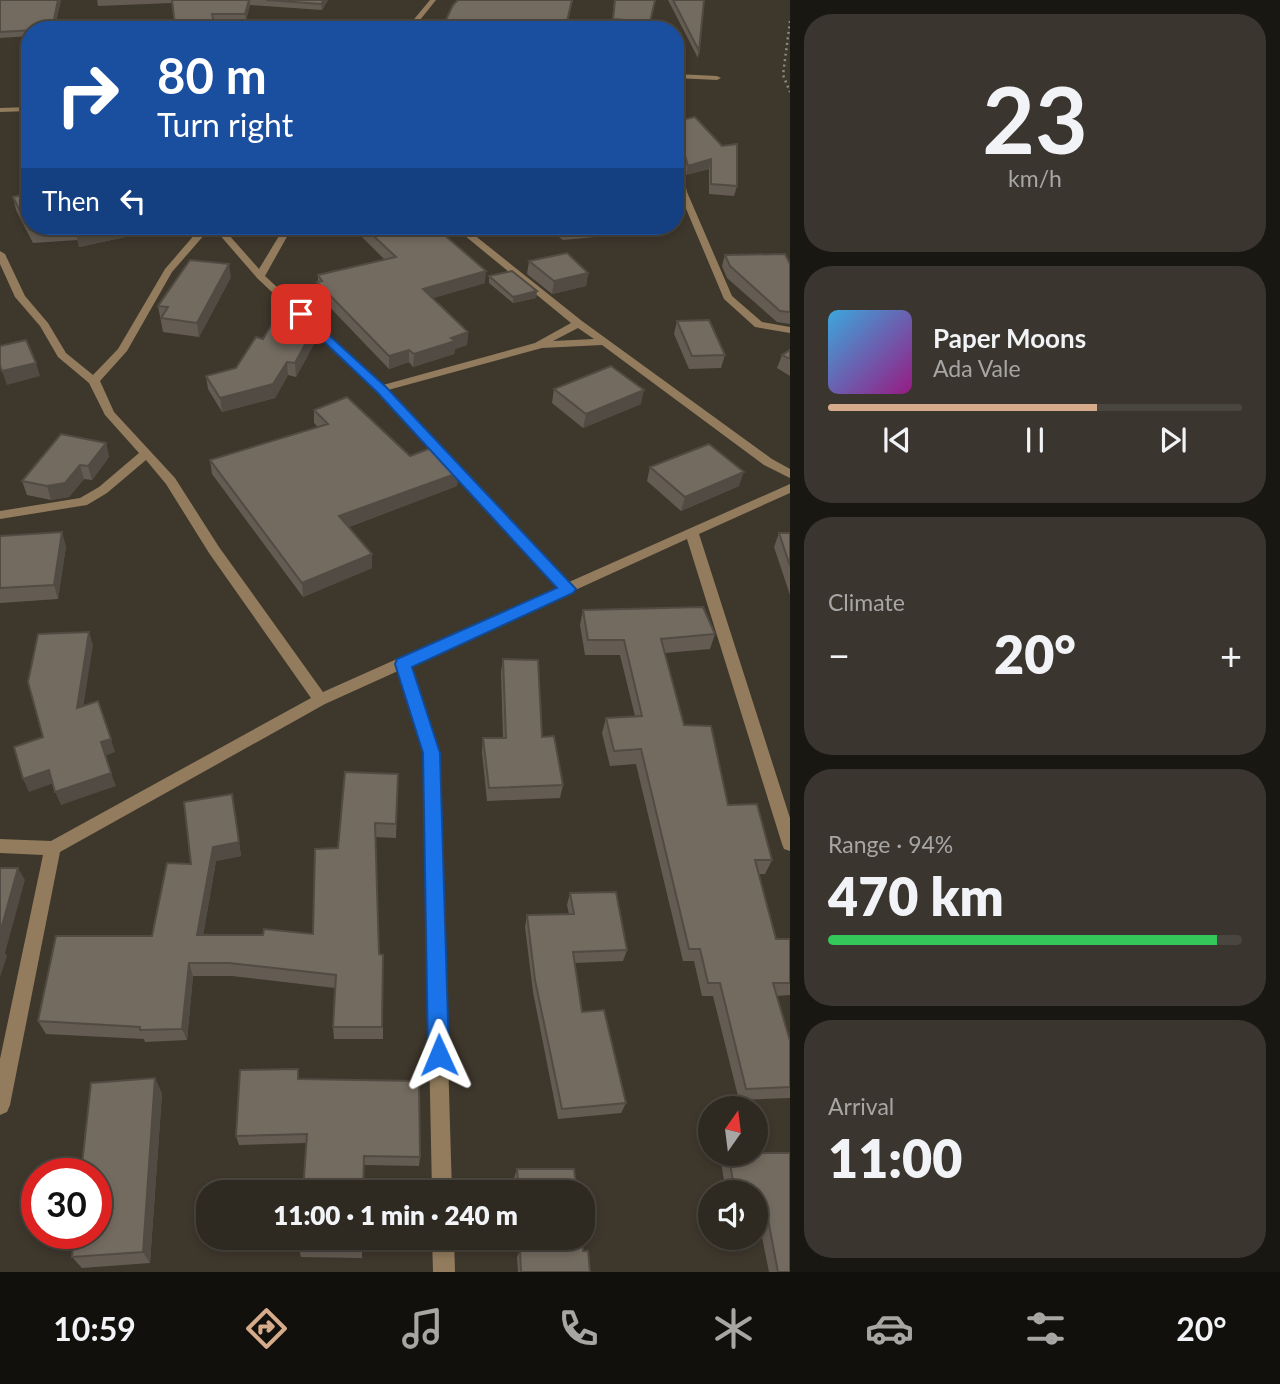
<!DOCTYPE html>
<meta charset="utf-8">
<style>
body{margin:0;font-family:Lato,sans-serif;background:#3a352e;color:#f1f3f6;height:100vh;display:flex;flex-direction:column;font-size:26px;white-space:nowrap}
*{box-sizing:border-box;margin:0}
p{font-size:23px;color:#a7a6a5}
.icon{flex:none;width:38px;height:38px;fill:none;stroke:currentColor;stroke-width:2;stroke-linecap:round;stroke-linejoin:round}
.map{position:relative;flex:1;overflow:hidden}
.sheet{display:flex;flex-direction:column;gap:14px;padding:14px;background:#191712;width:490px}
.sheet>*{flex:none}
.top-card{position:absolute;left:21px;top:21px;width:663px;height:214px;border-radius:28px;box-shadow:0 4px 10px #0003,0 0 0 2px #49453f;background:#1a4fa0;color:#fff;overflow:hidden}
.needle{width:46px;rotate:14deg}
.fabs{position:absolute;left:698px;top:1096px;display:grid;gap:14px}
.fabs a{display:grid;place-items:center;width:70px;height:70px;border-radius:50%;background:#2e2921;box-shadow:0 4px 10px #0003,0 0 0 2px #49453f;font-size:35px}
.speed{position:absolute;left:21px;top:1158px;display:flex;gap:14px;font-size:35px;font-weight:700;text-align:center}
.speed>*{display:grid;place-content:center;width:91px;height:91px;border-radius:50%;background:#2e2921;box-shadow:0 4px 10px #0003,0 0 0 2px #49453f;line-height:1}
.speed .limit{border:10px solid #d22;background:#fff;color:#111}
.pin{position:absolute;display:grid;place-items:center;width:60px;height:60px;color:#fff;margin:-30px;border-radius:14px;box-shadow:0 4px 10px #0006}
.me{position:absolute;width:77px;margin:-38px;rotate:359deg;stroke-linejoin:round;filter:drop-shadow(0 0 5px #0008)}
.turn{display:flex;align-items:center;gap:24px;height:147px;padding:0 21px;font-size:32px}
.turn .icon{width:91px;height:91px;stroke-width:2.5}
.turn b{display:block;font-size:49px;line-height:60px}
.then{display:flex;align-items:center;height:66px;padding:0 21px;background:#0003;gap:14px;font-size:26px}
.big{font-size:52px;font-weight:800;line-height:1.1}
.sheet .card{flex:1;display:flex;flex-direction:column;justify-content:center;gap:10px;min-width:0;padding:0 24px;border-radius:28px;background:#3a352e}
.sheet .dial{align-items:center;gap:0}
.dial b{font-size:91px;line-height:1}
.song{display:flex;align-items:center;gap:21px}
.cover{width:84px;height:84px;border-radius:10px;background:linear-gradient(135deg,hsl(200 70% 55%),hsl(310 70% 35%))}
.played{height:7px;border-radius:4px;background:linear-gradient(90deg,#d6ab8b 65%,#49453f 65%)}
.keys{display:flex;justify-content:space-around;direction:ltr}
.heat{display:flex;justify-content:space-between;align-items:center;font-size:38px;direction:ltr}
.charge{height:10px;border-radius:5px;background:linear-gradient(90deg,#34c759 94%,#49453f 0)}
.trip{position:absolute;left:196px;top:1180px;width:399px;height:70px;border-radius:28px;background:#2e2921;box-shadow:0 4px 10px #0003,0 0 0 2px #49453f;font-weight:800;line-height:70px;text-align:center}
.tabs{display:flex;height:112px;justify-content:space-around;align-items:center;background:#12100d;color:#a7a6a5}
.tabs .icon{width:49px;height:49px}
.tabs .current{color:#d6ab8b}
.tabs b{font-size:32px;color:#f1f3f6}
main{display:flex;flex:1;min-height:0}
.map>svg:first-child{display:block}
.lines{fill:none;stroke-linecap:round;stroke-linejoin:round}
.minor{fill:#927c5d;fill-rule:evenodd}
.rail{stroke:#8e887f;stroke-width:2.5;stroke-dasharray:2 3.5;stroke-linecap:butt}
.wall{fill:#645c53}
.shaded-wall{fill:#514b43}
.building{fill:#746b60;stroke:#514b43;stroke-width:2}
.route{fill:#1a73e8;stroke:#114b97;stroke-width:2}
</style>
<main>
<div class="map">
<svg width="790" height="1272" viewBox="0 0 790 1272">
<rect width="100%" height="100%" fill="#3e372c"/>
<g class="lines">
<!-- minor -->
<path class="minor" d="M430 0H436L412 30H405Z
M676 74 717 76 721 78 717 80 676 78Z
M30 107V111L0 112V108Z
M676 159 680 162 687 192 732 296 762 322 790 327V333L755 327 724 299 679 192 676 178Z
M202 226H221L259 269 285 226H293L265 276 383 385 535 343 571 323 453 226H463L582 321 772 459 790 469V478L764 465 602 345 542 348 388 390 569 582 790 484V493L699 534 790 818V851L784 849 782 844 687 539 411 665 439 753 452 1192H432L423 753 398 671 325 704 60 852 10 1105 7 1112 0 1115V1059L43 855 0 853V839L51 841 311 698 209 553 166 484 146 460 107 493 87 505 0 519V511L80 498 99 487 139 453 105 415 89 383 58 357 40 326 15 297 0 264V251L5 254 25 296 48 323 66 353 93 375 118 349 165 269ZM212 226 257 278 377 391 558 587 323 692 219 547 175 478 114 412 100 381 127 351 172 272ZM578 328 594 339 553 341Z
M432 1237H454L455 1272H433Z"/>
<!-- rail -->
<path class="rail" d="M790 21 783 75 790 92"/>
</g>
<!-- wall -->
<path class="wall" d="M0 0H61L54 30H30V36L0 38Z
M97 0H328L322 10 250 5 246 20H213L215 29 204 30H176L172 3 98 6Z
M614 0H655L649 29 612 26Z
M668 0H704L698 58Z
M676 121 737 186 734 196 709 194V169L686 175 683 161 677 157Z
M30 126V141L26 127Z
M13 197 176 226 79 247 78 240 33 243 16 210Z
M351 226H434L485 283 433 298 468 332 467 345 455 349 454 354 413 367 409 362 389 369 318 295V275L385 260Z
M544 226H661L660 231 563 240Z
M725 255 790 264V324L777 322 727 278 722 266Z
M529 261 588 273 586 286 552 294 527 274Z
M489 276 537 291 536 298 513 303 489 283Z
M231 277 199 337 163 332 158 306Z
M677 321 725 355 721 368 689 369 674 334Z
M313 330 314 344 296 377 288 375 275 398 222 412 208 389 206 376 236 368 263 339Z
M790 350V376L777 368 782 355Z
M554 389 641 404 583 428 552 403Z
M314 410 410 456 458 473 457 486 349 527 372 568 303 597 212 474 210 460 318 427 314 423Z
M106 443 109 457 92 480 84 479 69 497 51 500 27 495 22 481Z
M650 467 739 486 681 511 647 481Z
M779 533H790V595L774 547Z
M0 536 66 546 58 599 0 603Z
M583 610 715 634 710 649 665 653 684 725 728 805 772 860 765 874H758L776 939H790V995L777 996 790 1041V1098L739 1100 713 996H702L694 961H683L636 764 610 766 602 733 606 718 635 716 620 655H585L580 625Z
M503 659 542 737 563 785 560 798 487 801 482 752 483 738H503L501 672Z
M398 774 396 838 375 837 379 954 383 955V1039H334L333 1027 335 988 232 976H193L187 1040 145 1042 144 1039 46 1034 38 1021 152 936 191 864 232 794 241 856 216 861 203 935 313 934 338 848Z
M570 893 627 950 623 961 575 963 582 1012 626 1103 621 1113 558 1119 533 992 525 927 527 915 569 914 567 905Z
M300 1079 420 1157 419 1166 365 1165 306 1143 239 1145 236 1136Z
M162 1093 150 1263 82 1268 72 1257Z
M727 1153H756L790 1272H769L759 1222H756V1192H726L721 1162Z
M517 1169 577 1192H515L514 1178Z
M300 1237H362V1258L301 1257 299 1249Z
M519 1237H582L583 1251 590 1272H518L517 1257 520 1250Z"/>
<!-- shaded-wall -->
<path class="shaded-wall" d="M58 0H61L54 30H52Z
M250 0V5L246 20 245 14Z
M324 0H328L322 10 321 4Z
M572 0H573L566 30H565Z
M711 159 709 169 686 175 688 166Z
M115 226H176L79 247 76 234Z
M229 264 231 277 199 337 197 323Z
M486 271 485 283 423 301V289Z
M588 273 586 286 552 294 554 281Z
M537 291 536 298 513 303V297Z
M313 330 314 344 296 377 295 363Z
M468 332 467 345 455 349 454 354 413 367 414 354 451 338Z
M409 350V362L389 369V356Z
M287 362 288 375 275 398 222 412 220 398Z
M36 363 40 376 7 385 2 371Z
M644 390 641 404 583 428 586 414Z
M106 443 109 457 92 480 88 466Z
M80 465 84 479 69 497 51 500 47 486Z
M744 472 739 486 681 511 685 497Z
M458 473 457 486 340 530 339 516Z
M62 532 66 546 58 599 54 585Z
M372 554V568L303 597 302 583Z
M89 632 93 645 81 721 77 708Z
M111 739 115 752 105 756 101 742Z
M49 770 54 783 29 792 23 779Z
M111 773 116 786 61 805 55 792Z
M232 794 241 856 216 861 201 948 197 935 213 847Z
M18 868 25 880 5 953 7 956 0 977V933Z
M189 963 193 976 187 1040 182 1029Z
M155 1078 162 1093 150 1263 143 1252Z"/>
<!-- building -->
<path class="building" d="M0 0H58L52 29 0 32Z
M172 0H249L245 14H212L214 23 175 25Z
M266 0H324L321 4Z
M458 0H572L565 30H441L453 5Z
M615 0H655L650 22 613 19Z
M673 0H704L699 51Z
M695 117 722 146 737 144V186L711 184V159L688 166 684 152 678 147 676 167V121Z
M30 193V226H115L76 234V227L30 230 13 197Z
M363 226H434L486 271 423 289 468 332 451 338 455 341 414 354 409 350 389 356 317 282 322 281 318 275 396 257Z
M558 226H614L564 230Z
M567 253 588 273 554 281 529 261Z
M785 254 790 264V312L780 311 730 266 725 255Z
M190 260 229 264 197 323 161 318 168 307 158 306Z
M512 271 537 291 513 297 489 276Z
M709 320 725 355 692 356 677 321Z
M272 324 313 330 295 363 287 362 273 384 220 398 206 376 236 368 256 337 263 339Z
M26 340 36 363 2 371 0 365V346Z
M790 350V359L782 355Z
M611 366 644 390 586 414 554 389Z
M347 397 410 456 434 447 458 473 339 516 372 554 302 583 210 460 328 424 314 410Z
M61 434 106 443 88 466 80 465 65 483 47 486 22 481Z
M709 444 744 472 685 497 650 467Z
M62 532 54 585 0 588V536Z
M779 533H790V566Z
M703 607 715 634 661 639 684 725 711 726 728 805 757 804 772 860H755L776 939H790V983H773L790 1041V1087L746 1089 720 983H708L700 949H689L641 749 614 751 606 718 642 716 624 640H588L583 610Z
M89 632 77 708 98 701 111 739 101 742 111 773 55 792 49 770 23 779 14 747 43 737 28 682 38 634Z
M503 659 538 660 542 737 554 736 563 785 489 788 483 738H506Z
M345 772 398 774 396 824 375 823 379 954 383 955 382 1027H333L336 975 229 963H189L182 1029 140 1030V1027L38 1021 56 936H152L167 863 191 864 184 802 232 794 239 842 213 847 197 935H263L264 929 313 934 315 849 338 848Z
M0 868H18L0 933Z
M616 892 627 950 573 952 582 1012 604 1010 626 1103 562 1109 535 980 527 915 574 914 570 893Z
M298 1069V1079L419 1081 420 1157 364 1156 363 1192H303L307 1134 236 1136 240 1070Z
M155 1078 143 1252 72 1257 74 1234H96V1174H81L91 1083Z
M728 1153H790V1272H778L767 1214H756V1192H735Z
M517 1169H574L577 1192H519Z
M300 1237H361V1251L299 1249Z
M522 1237H582L583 1251H588L590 1272H521L520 1250H523Z"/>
<!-- route -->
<path class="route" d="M301 310 386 387 576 589 573 593 412 667 440 753 449 1055 446 1062 439 1065 431 1062 428 1055 423 753 395 664 397 659 557 588 377 392 297 316V311Z"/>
</svg>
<div class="fabs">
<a><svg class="needle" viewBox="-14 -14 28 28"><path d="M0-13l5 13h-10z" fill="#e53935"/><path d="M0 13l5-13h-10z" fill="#a7a6a5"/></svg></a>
<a><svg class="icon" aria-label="sound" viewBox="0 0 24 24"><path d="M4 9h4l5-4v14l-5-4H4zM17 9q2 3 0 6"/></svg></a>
</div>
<div class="speed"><div class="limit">30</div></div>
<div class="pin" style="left:301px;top:314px;background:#d93025"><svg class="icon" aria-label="arrive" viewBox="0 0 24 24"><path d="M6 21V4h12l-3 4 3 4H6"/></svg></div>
<svg class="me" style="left:439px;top:1055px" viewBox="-20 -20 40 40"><path d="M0-17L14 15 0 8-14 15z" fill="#1a73e8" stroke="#fff" stroke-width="4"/></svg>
<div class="trip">11:00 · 1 min · 240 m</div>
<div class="top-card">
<div class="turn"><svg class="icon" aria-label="right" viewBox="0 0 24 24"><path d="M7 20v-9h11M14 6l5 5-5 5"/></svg><div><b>80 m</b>Turn right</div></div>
<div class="then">Then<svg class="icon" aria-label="left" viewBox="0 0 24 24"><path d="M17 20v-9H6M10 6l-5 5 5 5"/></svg></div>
</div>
</div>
<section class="sheet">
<div class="card dial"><b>23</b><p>km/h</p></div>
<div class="card">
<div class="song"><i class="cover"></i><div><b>Paper Moons</b><p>Ada Vale</p></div></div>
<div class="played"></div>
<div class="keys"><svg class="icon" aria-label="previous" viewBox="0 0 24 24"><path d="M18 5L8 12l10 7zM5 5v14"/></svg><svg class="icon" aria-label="pause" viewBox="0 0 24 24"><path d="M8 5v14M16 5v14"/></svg><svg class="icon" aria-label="next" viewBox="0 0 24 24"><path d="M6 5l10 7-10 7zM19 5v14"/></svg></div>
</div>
<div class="card"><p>Climate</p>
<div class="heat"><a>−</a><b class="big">20°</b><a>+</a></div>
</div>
<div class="card"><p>Range · 94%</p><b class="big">470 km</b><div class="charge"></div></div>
<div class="card"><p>Arrival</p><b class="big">11:00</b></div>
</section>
</main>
<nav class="tabs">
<b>10:59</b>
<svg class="icon current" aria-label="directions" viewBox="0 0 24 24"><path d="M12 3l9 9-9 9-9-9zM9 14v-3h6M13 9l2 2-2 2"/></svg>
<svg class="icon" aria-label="music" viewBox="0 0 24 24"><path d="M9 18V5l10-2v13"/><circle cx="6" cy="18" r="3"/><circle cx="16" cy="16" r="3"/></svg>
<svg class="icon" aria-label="phone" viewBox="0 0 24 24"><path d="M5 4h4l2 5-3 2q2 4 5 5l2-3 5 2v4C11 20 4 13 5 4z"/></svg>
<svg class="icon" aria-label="climate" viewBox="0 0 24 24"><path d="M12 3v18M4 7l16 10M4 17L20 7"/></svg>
<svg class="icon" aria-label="car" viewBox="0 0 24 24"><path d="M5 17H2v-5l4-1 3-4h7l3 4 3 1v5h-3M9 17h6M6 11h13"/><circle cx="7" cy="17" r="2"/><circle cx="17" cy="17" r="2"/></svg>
<svg class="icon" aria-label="filters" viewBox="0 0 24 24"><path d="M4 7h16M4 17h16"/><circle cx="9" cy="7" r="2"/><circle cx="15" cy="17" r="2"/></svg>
<b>20°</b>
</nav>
